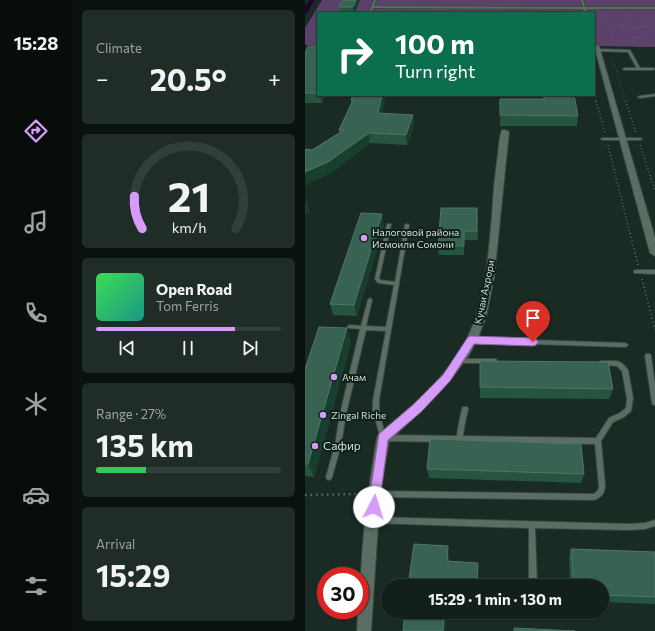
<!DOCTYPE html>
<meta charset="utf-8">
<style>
body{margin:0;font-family:Commissioner,sans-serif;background:#202d27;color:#f1f3f6;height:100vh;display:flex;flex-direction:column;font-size:15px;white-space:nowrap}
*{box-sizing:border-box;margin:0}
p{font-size:13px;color:#9da3a2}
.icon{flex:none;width:22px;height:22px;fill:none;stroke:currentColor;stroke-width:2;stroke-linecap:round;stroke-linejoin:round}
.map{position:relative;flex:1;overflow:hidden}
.sheet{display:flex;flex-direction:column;gap:10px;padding:10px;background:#0a120e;width:233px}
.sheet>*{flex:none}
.top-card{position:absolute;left:12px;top:12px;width:278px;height:84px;border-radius:0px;box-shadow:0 1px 3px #0004,0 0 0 1px #323e39;background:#0b6e4f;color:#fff;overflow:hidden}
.speed{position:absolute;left:12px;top:567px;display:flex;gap:8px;font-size:20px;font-weight:700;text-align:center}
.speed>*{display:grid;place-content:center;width:52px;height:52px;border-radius:50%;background:#13201a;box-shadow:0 1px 3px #0004,0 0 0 1px #323e39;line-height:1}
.speed .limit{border:6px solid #d22;background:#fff;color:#111}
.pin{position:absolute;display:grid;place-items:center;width:34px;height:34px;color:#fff;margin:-41px -17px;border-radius:50% 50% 50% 0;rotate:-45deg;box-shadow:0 0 4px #0007}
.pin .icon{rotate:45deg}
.me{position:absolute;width:44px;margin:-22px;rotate:5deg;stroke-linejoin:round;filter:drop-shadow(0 0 3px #0008)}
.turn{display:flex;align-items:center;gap:14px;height:84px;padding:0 12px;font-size:18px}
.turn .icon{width:52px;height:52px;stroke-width:2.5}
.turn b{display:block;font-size:28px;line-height:34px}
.big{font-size:30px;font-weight:700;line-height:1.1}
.sheet .card{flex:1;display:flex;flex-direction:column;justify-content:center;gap:6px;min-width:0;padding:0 14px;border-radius:6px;background:#202d27}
.sheet .dial{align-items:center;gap:0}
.dial svg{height:104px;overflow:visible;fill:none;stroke:#323e39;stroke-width:7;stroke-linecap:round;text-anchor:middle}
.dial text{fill:#f1f3f6;stroke:none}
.song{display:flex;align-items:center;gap:12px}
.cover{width:48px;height:48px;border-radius:6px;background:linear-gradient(135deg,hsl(130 70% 55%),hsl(170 70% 35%))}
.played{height:4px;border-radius:2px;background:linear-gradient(90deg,#d79bf9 75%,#323e39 75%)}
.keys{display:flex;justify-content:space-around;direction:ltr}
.heat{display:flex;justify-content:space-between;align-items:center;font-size:22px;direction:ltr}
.charge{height:6px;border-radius:3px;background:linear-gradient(90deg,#34c759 27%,#323e39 0)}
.trip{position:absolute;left:76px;top:579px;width:228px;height:40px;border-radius:20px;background:#13201a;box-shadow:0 1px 3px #0004,0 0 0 1px #323e39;font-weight:700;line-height:40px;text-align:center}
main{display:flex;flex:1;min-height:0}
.dock{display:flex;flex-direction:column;width:72px;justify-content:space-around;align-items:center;background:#080d0a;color:#9da3a2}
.dock .icon{width:28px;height:28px}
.dock .on{color:#d79bf9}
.dock b{font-size:18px;color:#f1f3f6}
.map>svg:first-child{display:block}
.green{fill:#5c416b}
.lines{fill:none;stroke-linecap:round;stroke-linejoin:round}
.canal{fill:#20032e;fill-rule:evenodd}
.service-casing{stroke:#3a4841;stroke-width:2}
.minor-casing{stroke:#3a4841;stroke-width:2}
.path-far3{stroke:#5b6a63;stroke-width:1;stroke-dasharray:0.5 2;stroke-linecap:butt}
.path-far2{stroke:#5b6a63;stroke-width:1.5;stroke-dasharray:1 2.5;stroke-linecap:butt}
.path-far1{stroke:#5b6a63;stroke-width:2;stroke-dasharray:1 3;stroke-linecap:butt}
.path{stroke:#5b6a63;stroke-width:2.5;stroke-dasharray:1.5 4;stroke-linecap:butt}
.service{fill:#5b6e64;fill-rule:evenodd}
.minor{fill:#5b6e64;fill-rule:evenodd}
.wall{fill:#255441}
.shaded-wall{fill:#183e2e}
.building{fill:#386352;stroke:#507667}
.route{fill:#d79bf9;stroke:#8c65a2}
.poi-dot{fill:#d79bf9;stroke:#102119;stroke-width:1.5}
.labels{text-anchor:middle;stroke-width:4;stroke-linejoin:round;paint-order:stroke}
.poi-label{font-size:10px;fill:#d3ded8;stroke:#102119;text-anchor:start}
.street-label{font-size:10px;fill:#d3ded8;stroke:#102119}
.near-poi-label{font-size:12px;fill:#d3ded8;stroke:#102119;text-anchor:start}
</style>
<main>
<nav class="dock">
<b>15:28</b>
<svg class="icon on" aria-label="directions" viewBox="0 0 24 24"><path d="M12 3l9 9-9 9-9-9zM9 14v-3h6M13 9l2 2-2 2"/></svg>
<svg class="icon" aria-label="music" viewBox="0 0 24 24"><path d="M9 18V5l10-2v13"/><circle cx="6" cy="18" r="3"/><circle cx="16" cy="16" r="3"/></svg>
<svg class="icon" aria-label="phone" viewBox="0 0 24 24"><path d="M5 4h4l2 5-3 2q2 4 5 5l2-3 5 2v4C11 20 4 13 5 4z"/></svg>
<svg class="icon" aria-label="climate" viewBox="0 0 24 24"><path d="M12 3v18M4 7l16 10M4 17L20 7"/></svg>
<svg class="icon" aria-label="car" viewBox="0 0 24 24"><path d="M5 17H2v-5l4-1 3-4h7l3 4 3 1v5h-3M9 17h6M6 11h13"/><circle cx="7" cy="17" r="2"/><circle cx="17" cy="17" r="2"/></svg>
<svg class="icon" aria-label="filters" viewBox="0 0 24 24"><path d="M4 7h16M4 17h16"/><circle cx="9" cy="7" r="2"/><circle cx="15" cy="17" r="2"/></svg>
</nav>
<section class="sheet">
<div class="card"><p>Climate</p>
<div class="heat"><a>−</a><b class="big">20.5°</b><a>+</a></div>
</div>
<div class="card dial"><svg viewBox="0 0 100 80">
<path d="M14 69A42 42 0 1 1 86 69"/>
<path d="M14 69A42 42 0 0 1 8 44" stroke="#d79bf9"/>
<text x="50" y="56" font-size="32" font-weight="700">21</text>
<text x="50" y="72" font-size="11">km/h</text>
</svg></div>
<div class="card">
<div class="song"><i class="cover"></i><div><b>Open Road</b><p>Tom Ferris</p></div></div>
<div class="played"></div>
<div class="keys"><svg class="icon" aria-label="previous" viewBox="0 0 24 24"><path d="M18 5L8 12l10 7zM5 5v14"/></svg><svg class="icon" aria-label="pause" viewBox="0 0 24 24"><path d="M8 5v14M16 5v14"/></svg><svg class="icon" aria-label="next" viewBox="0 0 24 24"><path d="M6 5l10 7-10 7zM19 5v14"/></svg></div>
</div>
<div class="card"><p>Range · 27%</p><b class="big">135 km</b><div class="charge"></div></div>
<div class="card"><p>Arrival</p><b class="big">15:29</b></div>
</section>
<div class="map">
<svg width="350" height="631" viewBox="0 0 350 631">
<rect width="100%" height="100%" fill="#192b23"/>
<!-- green -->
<path class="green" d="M17 0H350V47L289 46V13H13V45H0V28Z"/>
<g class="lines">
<!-- canal -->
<path class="canal" d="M4 0H10L2 13 0 14V6Z"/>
<defs>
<path id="service" d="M69 0H71L69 6 278 7 276 0H278L280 7H350V9H281L282 13H280L278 9 68 8 66 13H64Z
M289 40 290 41 292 47 290 46Z
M289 49 325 50 335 68H348L350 69 348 70H319L318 69 320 68H332L323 52 289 51Z
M350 94V96L335 98 333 97 335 96Z
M297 138H335L337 139 335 140H298L296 139Z
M82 224H86V225L74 279 76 280 90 282 100 225 102 224 104 225 74 400V411L80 435 152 436 153 428 157 409 158 407H162L163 409 159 428 158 436 291 438 304 418 315 413 321 408 322 398 317 371 312 366 297 365H295L294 363 295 361H310L315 362 320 366 323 370 328 398 326 411 319 417 308 422 296 441 300 485C300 493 297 497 289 500L70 497 68 496 67 494 68 492 70 491 289 494 293 490 294 487 290 444 78 441 76 440 68 411V400L81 331 61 330 41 414 36 445 27 477 26 479 24 480 22 479 21 477 30 445 35 414 55 329 43 328 42 327 43 326 45 325 56 326 63 300 65 298 67 300 61 326 81 327 89 285 73 283 70 279Z
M331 270H350V274L329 273V271Z
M166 338 320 343 322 344 323 345 322 346 320 347 166 342 164 341 163 340 164 339Z
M341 354H345L346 356 350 384V405H348L347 403 340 356Z
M152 359H191L192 361 191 363H152L151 361Z
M68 517 325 524 340 523 350 520V526L340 529 325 530 230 528 232 586H224V528L68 523 66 522 65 520 66 518Z"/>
<path id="minor" d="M289 45 294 46 350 238V256L345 253Z
M197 130H200L204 132 189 278 181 317 174 335 164 355 146 379 126 401 84 441 75 494 66 631H52L53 610H55C55 552 62 495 72 438L74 434C104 409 135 383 156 350 180 310 183 260 187 215 188 194 190 174 193 154 194 147 194 137 197 130Z"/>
</defs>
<!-- service casing -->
<use href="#service" class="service-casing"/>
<!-- minor casing -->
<use href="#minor" class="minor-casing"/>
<!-- path-far3 -->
<path class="path-far3" d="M299 14 310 44
M325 15 317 22 318 29 329 37 350 42
M323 16 343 23
M350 21 341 25 344 30 350 32
M304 27H341
M323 43 346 31
M329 46H350
M307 57 321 102
M289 93 291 102"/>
<!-- path-far2 -->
<path class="path-far2" d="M291 101 300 133
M321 101 331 133
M303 145 325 234
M335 145 350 191"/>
<!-- path-far1 -->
<path class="path-far1" d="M325 233 333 265
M337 279 350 330"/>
<!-- path -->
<path class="path" d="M0 495 57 494"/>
<!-- service -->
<use href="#service" class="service"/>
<!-- minor -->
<use href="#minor" class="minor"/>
</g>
<!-- wall -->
<path class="wall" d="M38 0H55L50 13H36L34 7Z
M13 46V95H20L17 103H0V53Z
M48 95 77 113 108 115 109 126 102 145 65 143 26 173 0 185V149L7 150 34 133V130L46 104V100Z
M237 95H269L273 116 272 126H195V99H237Z
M172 208 173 240H159V255H134L133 246Z
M79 226 52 316 28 315 25 304Z
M46 343 9 477 0 476V369Z
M175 361 308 389 304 399 175 398Z
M122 469 279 474 276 483 124 478Z
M266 549 350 552V604L297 602V586H265L264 557Z"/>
<!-- shaded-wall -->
<path class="shaded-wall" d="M51 0H55L50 13H49L48 7Z
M15 95H20L17 103Z
M77 95H81L75 124 73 113Z
M108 115 109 126 102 145 101 135Z
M64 133 65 143 26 173 0 185V172Z
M2 201 5 212 0 214V202Z
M77 214 79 226 52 316 49 305Z
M42 328 46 343 9 477 3 464Z
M143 546 145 558 144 573 142 561Z
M139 612H142L140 631H138Z"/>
<!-- building -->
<path class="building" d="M38 0H51L48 7H34Z
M3 46H13V93H0V53Z
M48 95H77L73 113 108 115 101 135 64 133 23 162 0 172V149L7 150 39 130H34L48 100H46Z
M239 95H269L273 116 195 115V99H240Z
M136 208H172V231H159V246H133Z
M56 213 77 214 49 305 25 304Z
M14 327 42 328 3 464H0V369Z
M175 361 303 362 308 389 175 387Z
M125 439 276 444 279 474 122 469Z
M109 544 143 546 142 561 173 563 172 586H103Z
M266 549 350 552V597L297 595V586H269Z
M100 612H139L138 631H98Z
M209 628 270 631H209Z"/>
<!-- route -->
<path class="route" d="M166 336 228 338 231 339 233 342 231 345 228 346 169 344 145 381 116 412 83 440 74 507 73 511 69 513 64 511 63 507 74 434 108 405 138 375 163 337Z"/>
<!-- markers -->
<g class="poi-dot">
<circle cx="59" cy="238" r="4"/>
<circle cx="29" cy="377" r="4"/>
<circle cx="18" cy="415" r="4"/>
<circle cx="10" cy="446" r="4"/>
</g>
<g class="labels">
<!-- poi labels -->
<g class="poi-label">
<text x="67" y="236">Налоговой района<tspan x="67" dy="12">Исмоили Сомони</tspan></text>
<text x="37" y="381">Ачам</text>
<text x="26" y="419">Zingal Riche</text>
</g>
<!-- street labels -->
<g class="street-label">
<text transform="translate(179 292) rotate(-78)" y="4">Кучаи Ахрори</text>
</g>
<!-- near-poi labels -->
<g class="near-poi-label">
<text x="18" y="450">Сафир</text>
</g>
</g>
</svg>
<div class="speed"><div class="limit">30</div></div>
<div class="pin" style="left:228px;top:342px;background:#d93025"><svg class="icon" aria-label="arrive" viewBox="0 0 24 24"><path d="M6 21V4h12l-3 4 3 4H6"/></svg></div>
<svg class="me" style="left:69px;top:507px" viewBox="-20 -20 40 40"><circle r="19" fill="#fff"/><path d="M0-13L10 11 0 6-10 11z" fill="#d79bf9"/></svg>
<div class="trip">15:29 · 1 min · 130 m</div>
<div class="top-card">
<div class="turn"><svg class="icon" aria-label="right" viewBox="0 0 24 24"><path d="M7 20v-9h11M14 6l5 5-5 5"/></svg><div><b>100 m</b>Turn right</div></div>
</div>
</div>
</main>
